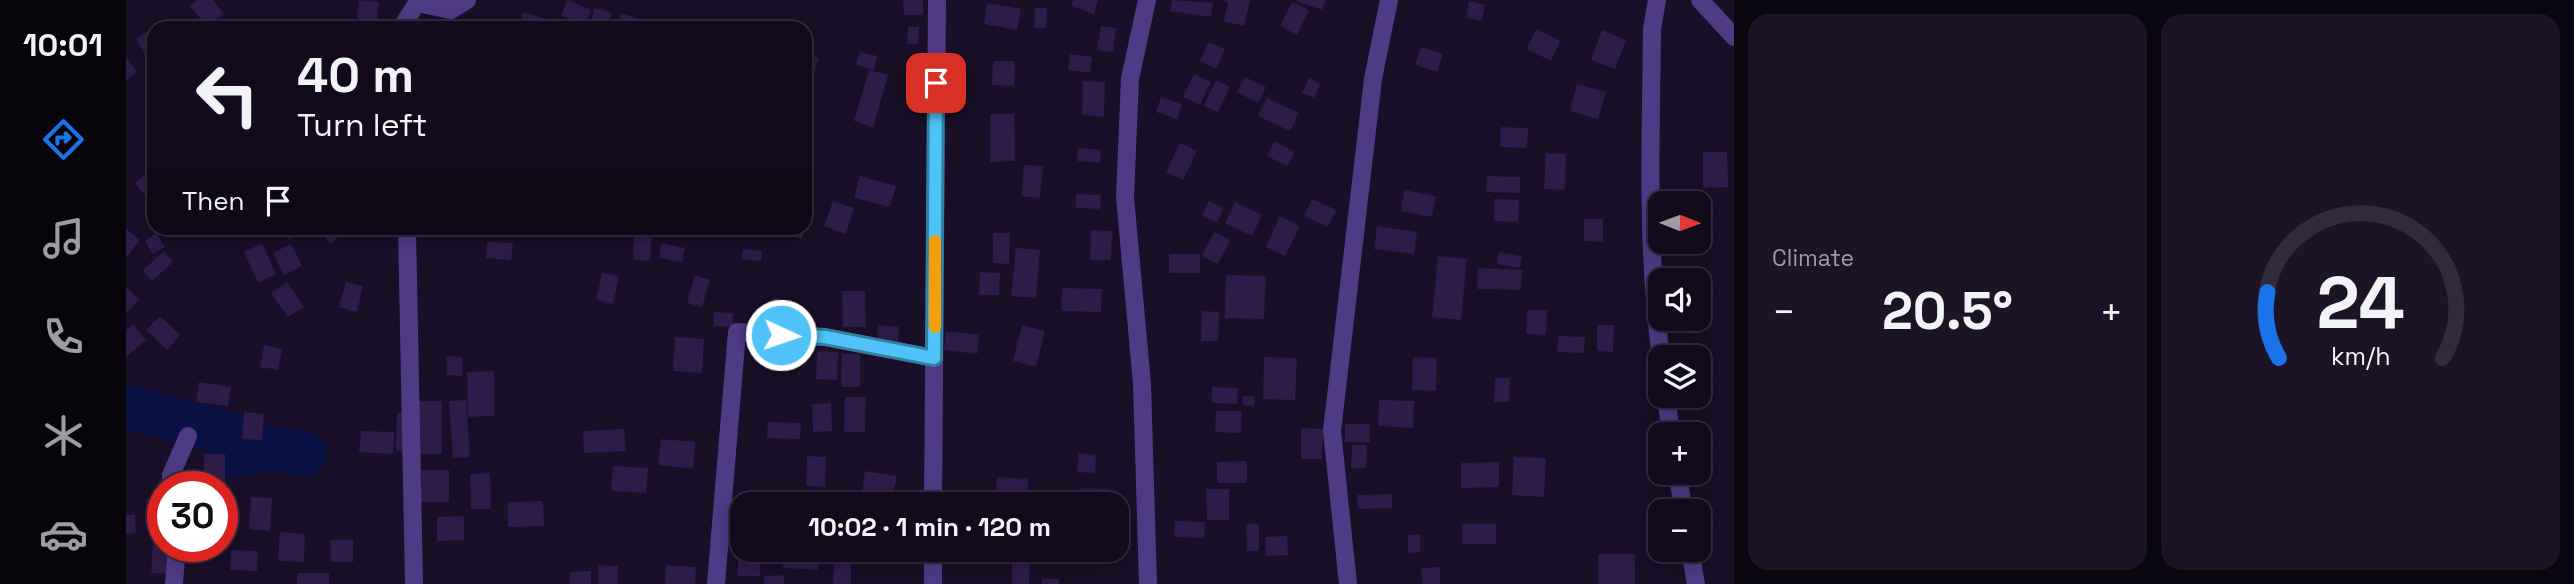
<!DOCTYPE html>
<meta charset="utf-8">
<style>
body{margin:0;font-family:"Space Grotesk",sans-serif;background:#1c1426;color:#f1f3f6;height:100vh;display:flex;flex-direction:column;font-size:26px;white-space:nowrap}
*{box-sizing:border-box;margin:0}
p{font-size:23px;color:#9d9ba4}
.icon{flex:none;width:38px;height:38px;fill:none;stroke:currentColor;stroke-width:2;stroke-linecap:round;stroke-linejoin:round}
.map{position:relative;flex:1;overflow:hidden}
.sheet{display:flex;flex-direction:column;gap:14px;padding:14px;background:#0a0610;width:840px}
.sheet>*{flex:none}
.hud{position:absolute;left:21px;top:21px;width:665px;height:214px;border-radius:21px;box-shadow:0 4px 18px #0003,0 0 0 2px #322b3b;background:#130b1d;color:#f1f3f6;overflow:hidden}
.needle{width:46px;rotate:91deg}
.buttons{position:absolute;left:1522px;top:191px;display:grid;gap:14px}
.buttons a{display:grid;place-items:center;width:63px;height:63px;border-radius:14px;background:#130b1d;box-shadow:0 4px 18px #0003,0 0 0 2px #322b3b;font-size:35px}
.speed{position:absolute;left:21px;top:471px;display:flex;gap:14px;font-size:35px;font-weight:700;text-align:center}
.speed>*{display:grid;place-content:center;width:91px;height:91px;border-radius:50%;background:#130b1d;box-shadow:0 4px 18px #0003,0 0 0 2px #322b3b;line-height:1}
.speed .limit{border:10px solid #d22;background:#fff;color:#111}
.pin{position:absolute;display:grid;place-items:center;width:60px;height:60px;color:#fff;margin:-30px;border-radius:14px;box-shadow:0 4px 10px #0006}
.me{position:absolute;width:77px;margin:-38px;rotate:93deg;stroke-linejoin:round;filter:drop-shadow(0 0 5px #0008)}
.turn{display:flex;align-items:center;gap:24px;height:147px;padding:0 35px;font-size:32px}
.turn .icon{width:91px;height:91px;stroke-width:2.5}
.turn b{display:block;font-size:49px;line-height:60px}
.then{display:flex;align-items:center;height:66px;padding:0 35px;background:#0003;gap:14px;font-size:26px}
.big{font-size:52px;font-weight:700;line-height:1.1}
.sheet .card{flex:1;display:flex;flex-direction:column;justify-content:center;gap:10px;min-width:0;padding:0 24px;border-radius:21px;background:#1c1426}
.sheet .dial{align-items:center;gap:0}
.dial svg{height:182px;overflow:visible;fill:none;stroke:#322b3b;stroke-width:7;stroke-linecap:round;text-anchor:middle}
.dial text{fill:#f1f3f6;stroke:none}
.heat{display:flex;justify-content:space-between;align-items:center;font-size:38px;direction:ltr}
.sheet .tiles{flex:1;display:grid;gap:14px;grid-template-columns:repeat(2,1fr)}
.trip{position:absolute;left:604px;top:492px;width:399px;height:70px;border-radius:21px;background:#130b1d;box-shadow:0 4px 18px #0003,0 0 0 2px #322b3b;font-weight:700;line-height:70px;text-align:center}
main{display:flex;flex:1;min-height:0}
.dock{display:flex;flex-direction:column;width:126px;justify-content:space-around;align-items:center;background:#08040c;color:#9d9ba4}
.dock .icon{width:49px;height:49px}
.dock .active{color:#1a73e8}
.dock b{font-size:32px;color:#f1f3f6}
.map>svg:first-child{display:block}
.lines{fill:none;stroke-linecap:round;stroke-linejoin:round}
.river{stroke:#0a1245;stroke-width:44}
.building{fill:#2f1b48}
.street{stroke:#4f3a86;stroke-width:18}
.route-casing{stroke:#337fa1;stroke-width:18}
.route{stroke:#4fc3f7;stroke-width:12}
.slow{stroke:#f59e0b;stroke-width:12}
</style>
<main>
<nav class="dock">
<b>10:01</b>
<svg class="icon active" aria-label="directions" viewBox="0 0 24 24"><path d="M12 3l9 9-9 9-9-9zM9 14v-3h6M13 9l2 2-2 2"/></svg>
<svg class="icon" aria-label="music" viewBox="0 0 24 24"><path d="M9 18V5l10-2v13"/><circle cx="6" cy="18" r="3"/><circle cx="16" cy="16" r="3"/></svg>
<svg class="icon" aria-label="phone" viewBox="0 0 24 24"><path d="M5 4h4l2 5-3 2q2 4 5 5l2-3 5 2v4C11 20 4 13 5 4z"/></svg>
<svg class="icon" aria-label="climate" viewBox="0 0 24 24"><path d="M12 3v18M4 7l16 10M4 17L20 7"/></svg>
<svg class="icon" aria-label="car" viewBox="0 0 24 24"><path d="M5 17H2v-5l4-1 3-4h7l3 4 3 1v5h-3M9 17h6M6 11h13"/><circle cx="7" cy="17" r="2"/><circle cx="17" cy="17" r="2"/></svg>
</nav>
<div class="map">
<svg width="1608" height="584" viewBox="0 0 1608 584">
<rect width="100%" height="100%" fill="#190f27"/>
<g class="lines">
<!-- river -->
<path class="river" d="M0 406 109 436 106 456 144 447 179 454"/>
</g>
<!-- building -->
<path class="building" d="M71 0H87L98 14 81 27 64 6Z
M233 0 253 2 250 28 230 27Z
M442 0 465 10 459 25 435 15Z
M777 0H797V15H778Z
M947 0H972L968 14 945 6Z
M1046 0 1087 3 1085 17 1044 11Z
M1096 0H1124L1118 26 1098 21 1102 2Z
M1169 0H1200L1196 10Z
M1343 1 1359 5 1356 21 1340 18Z
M1166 2 1183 10 1171 35 1154 26Z
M861 3 895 9 891 30 858 24Z
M468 8 486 12 483 28H464Z
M909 8H921L920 28H908Z
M397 12 418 18 415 28H392Z
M495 13 517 20 515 28H490Z
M431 18 448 24 447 28H428Z
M975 26 990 28 987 52 971 50Z
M782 27H793L792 44H781Z
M1410 29 1434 41 1425 61 1401 49Z
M1476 30 1500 40 1489 69 1465 60Z
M22 31 28 43V66L25 67 10 38Z
M1083 42 1099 49 1090 69 1074 61Z
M1295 47 1317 54 1311 72 1289 65Z
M734 52 751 56 748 70 730 65Z
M679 54 693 58 687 78 679 75Z
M944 54 966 57 964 73 942 70Z
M0 57 11 72 0 80Z
M867 61H889L888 86 866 85Z
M743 70 762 75 747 127 728 121Z
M1068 74 1085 82 1074 105 1057 97Z
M1119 77 1140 87 1132 103 1111 92Z
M1183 78 1194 84 1188 98 1176 93Z
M1090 80 1104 87 1092 112 1078 106Z
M957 81 979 82 978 117 956 115Z
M1451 84 1480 92 1472 119 1444 111Z
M1035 97 1056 104 1051 119 1030 112Z
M1141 98 1173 113 1164 131 1132 116Z
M864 114H888L889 161 864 162Z
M1375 127 1402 128 1401 148 1374 147Z
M1148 141 1169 152 1161 166 1141 156Z
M1054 143 1071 151 1057 180 1040 172Z
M952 148 975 150 974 163 951 161Z
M1577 152H1601L1602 187 1577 188Z
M1420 153 1440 154 1439 190 1418 189Z
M898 165 917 166 914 198 895 196Z
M28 167V207L9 183Z
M734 176 770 186 764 207 728 198Z
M1361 176 1394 177V193L1360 192Z
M1278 190 1310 196 1306 217 1275 211Z
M950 194 975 195 974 209 950 208Z
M679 199 688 202 680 227H679Z
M1186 199 1210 210 1202 227 1178 216Z
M1368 199 1393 200 1392 222 1368 221Z
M707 201 728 208 720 234 698 226Z
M1083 201 1098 208 1091 223 1076 216Z
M1109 202 1136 215 1126 236 1099 223Z
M1154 216 1174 226 1159 256 1140 247Z
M1458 219H1477V242L1458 241Z
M1251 226 1291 232 1288 254 1248 249Z
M158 228H178L180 231 163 239Z
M189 228H216L219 230 205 244Z
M509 228H526L524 261 507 260Z
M655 228H679L676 239 653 232Z
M0 229 14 240 0 258Z
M965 230 986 231 985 260H964Z
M1088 232 1104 240 1092 264 1076 256Z
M30 233 39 247 27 254 19 241Z
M867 233H884L883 264 867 263Z
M361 242 387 243 385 260 360 258Z
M136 243 150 274 132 283 118 252Z
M535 243 559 248 556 262 533 258Z
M165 244 176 266 158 275 147 253Z
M890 248 914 250 910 298 885 296Z
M617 249 636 251 635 261 615 259Z
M38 251 47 262 26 281 17 270Z
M1373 252 1396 256 1394 268 1371 264Z
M1043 254H1074V273H1043Z
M1312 256 1341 259 1335 320 1306 317Z
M1352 268 1396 270 1395 290 1351 289Z
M1560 268H1578L1579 281 1560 280Z
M854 272 874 273 873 295H853Z
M476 273 493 276 487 304 470 300Z
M569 275 584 280 576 307 561 303Z
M1100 275 1140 276 1138 319 1099 318Z
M161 282 178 307 162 317 145 293Z
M220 282 237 286 231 312 213 307Z
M0 287 13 299 2 312 0 311Z
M936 288 976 289 975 312 935 311Z
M716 291H739L740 327H717Z
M646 298 666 300 662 329 642 326Z
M1401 310H1421L1420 335 1400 334Z
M1076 311 1093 312 1092 341H1075Z
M588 312 607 313V327L588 326Z
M34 316 54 335 41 350 20 330Z
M7 324 20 340 0 357V330Z
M752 325 773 327 772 342 751 341Z
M896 325 919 331 910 367 887 361Z
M1471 325H1488L1487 352 1471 351Z
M820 331 853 335 851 354 818 350Z
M1432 336 1459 337 1458 353 1431 352Z
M549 337 578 339 576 373 547 371Z
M656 341 676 342 675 355 655 353Z
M138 345 156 349 152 370 134 367Z
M691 351 712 352 711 380 690 379Z
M716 354H734V387H715Z
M321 356 336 357V376L320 375Z
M1138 357 1171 358 1169 400 1137 399Z
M1287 357 1311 358 1310 391 1286 390Z
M368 371V416L342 417 341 372Z
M1369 378H1384L1383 402H1368Z
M73 382 105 387 102 406 70 402Z
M1086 387 1112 388 1111 404 1086 403Z
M1117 396H1129L1128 406 1117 405Z
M719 397H740L739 432H718Z
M340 400 344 457 327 458 323 401Z
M1253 400 1288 401 1287 428 1252 426Z
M290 401H316V454H290Z
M705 403 706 431 687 432 686 404Z
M1090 411H1116L1115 433 1089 432Z
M118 412 138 414 136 440 116 439Z
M271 413H284V452L270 451Z
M642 422 675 423 674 439 641 438Z
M1219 424H1244V442H1219Z
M1175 428 1197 429 1196 459H1175Z
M498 429 500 451 458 453 457 431Z
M235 431 268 432 267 454 233 452Z
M535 439 569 442 567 469 532 465Z
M1226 445H1241L1240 468H1225Z
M953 453 970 455 969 473 951 472Z
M78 454H99V487L78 486Z
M681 456 700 457 699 487 680 486Z
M1388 457 1420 458 1418 497 1386 495Z
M1121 461V483H1091V462Z
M1373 462V487L1335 488V463Z
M487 466 522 468 520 493 485 491Z
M295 470H323V502H290V486H296Z
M739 471 771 476 767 496 736 491Z
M364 473 365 509H345L344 474Z
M871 477 902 479V500L870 498Z
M955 488 984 489 983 504H954Z
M1080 489H1103V520H1081Z
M1266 494V508L1232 509 1231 495Z
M125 497 146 498 144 531 123 529Z
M20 499H36L35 526H19Z
M417 501 418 526 382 527V502Z
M0 515H9L10 533 0 534Z
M338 516V540L311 541V517Z
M1049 521 1079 522 1078 538 1048 537Z
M1120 524H1133V551H1121Z
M1336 524H1370V544H1336Z
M154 532 179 534 178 562 152 561Z
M1282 535H1294V552L1282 553Z
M1161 536 1162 555 1140 556V537Z
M204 540H227V562H205Z
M27 542 49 546 47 574 25 573Z
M105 550 132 551 131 571 104 570Z
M658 550H693L692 570 657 568Z
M1472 554H1509V584H1472Z
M634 556V576H612V557Z
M886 560 904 561 903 584H886Z
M708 563H725V584H707Z
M472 565 492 566V584H472Z
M540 565 570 567 569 584H539Z
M1314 567V584H1296L1295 568Z
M465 571V584H444V572Z
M171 573H203V584H171Z
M658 575V584H638V576Z
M916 578 933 579V584H916Z"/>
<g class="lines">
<!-- street -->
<path class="street" d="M1021 0 1004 79 999 197 1016 384 1022 584
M1531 0 1526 29C1525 138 1520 249 1535 357
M1574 0 1608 37
M275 28 291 3 325 10 341 0
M281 228 288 584
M1540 396 1545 434
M1551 472 1558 511
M47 486 45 475 62 436
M807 504 811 0
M1564 550 1570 584
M48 584 51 546
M590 584 611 332 699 337 808 358
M807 584V550
M1222 584 1206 431 1247 79 1263 0"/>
</g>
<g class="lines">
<defs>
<path id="route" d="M655 335 699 337 808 358 810 83"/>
</defs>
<!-- route casing -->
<use href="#route" class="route-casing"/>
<!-- route -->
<use href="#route" class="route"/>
<!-- slow -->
<path class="slow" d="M809 327V241"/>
</g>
</svg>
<div class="buttons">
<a><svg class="needle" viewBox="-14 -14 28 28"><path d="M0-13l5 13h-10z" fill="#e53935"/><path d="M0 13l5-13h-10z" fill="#9d9ba4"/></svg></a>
<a><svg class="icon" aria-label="sound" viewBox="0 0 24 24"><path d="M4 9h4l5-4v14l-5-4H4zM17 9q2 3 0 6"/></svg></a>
<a><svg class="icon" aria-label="layers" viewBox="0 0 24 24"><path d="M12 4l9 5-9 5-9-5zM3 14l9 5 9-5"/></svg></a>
<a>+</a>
<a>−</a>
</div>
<div class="speed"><div class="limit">30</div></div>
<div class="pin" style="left:810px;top:83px;background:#d93025"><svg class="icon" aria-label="arrive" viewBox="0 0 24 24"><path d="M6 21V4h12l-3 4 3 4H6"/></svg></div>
<svg class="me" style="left:655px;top:335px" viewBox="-20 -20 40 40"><circle r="17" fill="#4fc3f7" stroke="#fff" stroke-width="3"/><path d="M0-11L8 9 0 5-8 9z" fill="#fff"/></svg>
<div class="trip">10:02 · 1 min · 120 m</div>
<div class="hud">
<div class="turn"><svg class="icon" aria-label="left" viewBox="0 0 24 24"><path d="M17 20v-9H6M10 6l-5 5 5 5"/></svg><div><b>40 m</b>Turn left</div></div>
<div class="then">Then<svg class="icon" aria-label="arrive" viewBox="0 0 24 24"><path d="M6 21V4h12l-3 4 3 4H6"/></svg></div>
</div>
</div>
<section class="sheet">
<div class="tiles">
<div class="card"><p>Climate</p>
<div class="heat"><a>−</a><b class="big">20.5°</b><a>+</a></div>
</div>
<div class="card dial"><svg viewBox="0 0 100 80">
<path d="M14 69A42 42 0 1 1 86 69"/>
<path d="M14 69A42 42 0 0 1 9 40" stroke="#1a73e8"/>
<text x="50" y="56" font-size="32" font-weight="700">24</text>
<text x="50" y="72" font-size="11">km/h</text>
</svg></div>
</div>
</section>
</main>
